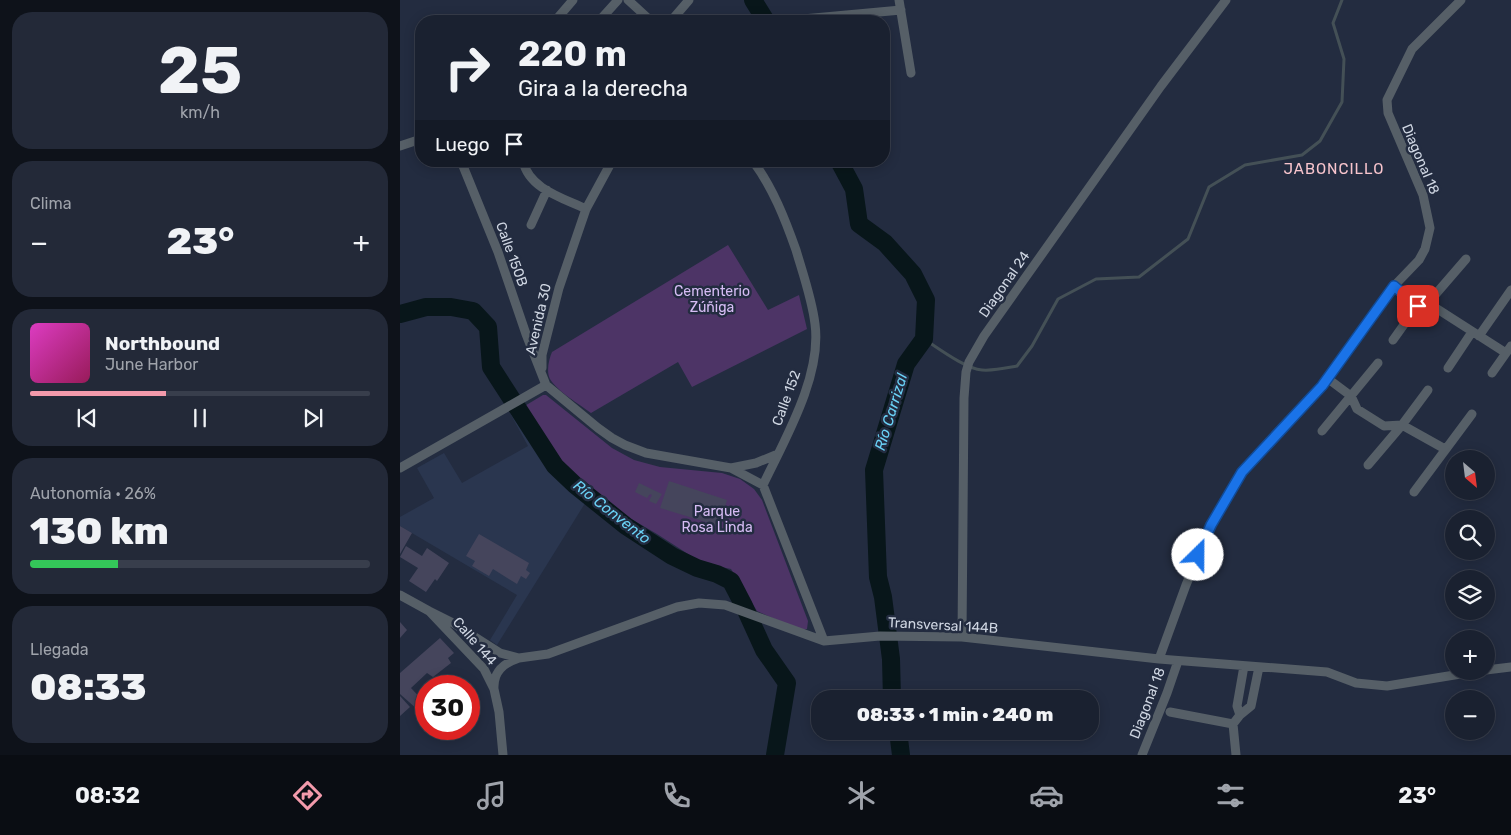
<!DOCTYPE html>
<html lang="es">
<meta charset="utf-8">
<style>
body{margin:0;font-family:Rubik,sans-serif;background:#232938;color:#f1f3f6;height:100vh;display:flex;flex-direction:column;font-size:19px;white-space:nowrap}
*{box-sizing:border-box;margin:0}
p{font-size:16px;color:#9fa3ab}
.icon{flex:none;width:28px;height:28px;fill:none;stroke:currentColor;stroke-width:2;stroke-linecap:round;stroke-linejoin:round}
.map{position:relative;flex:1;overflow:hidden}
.sheet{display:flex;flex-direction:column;gap:12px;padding:12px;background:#0e121a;width:400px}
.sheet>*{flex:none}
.banner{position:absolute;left:15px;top:15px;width:475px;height:152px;border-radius:20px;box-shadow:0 2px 12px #0003,0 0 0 1px #383e4c;background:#1a2130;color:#f1f3f6;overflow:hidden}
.needle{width:32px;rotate:152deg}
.tools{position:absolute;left:1045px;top:450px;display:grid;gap:10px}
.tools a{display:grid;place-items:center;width:50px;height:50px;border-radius:50%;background:#1a2130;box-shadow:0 2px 12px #0003,0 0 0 1px #383e4c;font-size:25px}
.speed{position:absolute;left:15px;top:675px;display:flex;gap:10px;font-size:25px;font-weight:700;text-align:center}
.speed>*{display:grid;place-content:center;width:65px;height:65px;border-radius:50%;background:#1a2130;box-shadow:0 2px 12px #0003,0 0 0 1px #383e4c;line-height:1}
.speed .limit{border:8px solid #d22;background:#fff;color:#111}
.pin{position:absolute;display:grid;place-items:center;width:42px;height:42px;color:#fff;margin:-21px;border-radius:10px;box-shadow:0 2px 8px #0006}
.me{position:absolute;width:55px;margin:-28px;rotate:23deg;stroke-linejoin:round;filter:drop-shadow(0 0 4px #0008)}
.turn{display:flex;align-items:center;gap:18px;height:105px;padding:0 20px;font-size:22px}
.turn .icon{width:65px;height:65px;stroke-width:2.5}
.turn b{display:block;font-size:35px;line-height:42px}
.then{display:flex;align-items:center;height:48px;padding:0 20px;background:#0003;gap:10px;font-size:19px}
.big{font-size:38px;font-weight:800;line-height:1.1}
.sheet .card{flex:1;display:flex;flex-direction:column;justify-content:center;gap:8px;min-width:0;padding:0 18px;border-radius:20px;background:#232938}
.sheet .dial{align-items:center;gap:0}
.dial b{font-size:65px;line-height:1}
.song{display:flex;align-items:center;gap:15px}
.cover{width:60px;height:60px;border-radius:8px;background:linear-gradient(135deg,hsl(310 70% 55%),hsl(330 70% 35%))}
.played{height:5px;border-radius:2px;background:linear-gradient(90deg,#f39aab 40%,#383e4c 40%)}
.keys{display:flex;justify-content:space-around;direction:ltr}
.heat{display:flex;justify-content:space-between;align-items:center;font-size:28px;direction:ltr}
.charge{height:8px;border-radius:4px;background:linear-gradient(90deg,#34c759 26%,#383e4c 0)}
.trip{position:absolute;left:411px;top:690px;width:288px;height:50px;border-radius:20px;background:#1a2130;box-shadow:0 2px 12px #0003,0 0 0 1px #383e4c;font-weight:800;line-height:50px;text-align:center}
.tabs{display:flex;height:80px;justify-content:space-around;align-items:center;background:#0a0d13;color:#9fa3ab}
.tabs .icon{width:35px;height:35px}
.tabs .current{color:#f39aab}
.tabs b{font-size:22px;color:#f1f3f6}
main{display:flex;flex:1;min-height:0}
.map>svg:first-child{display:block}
.built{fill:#2a364f}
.green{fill:#4d3466}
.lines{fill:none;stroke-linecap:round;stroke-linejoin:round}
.stream{stroke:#445056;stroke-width:3}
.river{stroke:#08161a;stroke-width:18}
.building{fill:#45455c}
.street{stroke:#565f67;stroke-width:9}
.route-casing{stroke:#114b97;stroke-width:12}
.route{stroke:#1a73e8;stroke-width:9}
.labels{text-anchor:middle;stroke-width:5;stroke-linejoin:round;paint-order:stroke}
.street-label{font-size:14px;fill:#cfd6e2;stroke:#232c40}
.park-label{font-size:14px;fill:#d6bcf4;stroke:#232c40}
.neighbourhood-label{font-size:15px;letter-spacing:1px;fill:#f8c5cd;stroke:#232c40}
.water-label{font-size:15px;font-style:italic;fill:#6ad2f6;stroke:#232c40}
</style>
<main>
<section class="sheet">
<div class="card dial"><b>25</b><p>km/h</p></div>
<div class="card"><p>Clima</p>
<div class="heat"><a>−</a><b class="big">23°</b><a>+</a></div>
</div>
<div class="card">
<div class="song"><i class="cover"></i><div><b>Northbound</b><p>June Harbor</p></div></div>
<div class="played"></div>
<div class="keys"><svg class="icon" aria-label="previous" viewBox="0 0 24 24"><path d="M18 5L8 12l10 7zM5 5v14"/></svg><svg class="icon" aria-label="pause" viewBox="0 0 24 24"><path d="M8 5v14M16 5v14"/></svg><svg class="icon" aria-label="next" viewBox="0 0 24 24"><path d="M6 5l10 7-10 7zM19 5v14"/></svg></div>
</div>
<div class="card"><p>Autonomía · 26%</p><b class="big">130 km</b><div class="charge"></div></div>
<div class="card"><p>Llegada</p><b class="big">08:33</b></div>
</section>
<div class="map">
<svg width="1111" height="755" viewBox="0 0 1111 755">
<rect width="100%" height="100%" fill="#232c40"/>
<!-- built -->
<path class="built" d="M115 410 158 476 187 500 97 645 90 640 117 595 0 526V517L34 498 17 468 44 453 62 483 128 446 110 413Z"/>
<!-- green -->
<path class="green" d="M328 245 368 310 399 295 407 329 292 387 278 362 191 413C179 404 157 391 150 379 146 371 149 359 152 352Z
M143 395H146L212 448 234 460 260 467 322 473 340 479 354 489 362 500 408 621 407 629 399 630 357 611 331 569 302 563 257 534 214 509 174 477 123 407Z"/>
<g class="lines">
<!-- stream -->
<path class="stream" d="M524 339C538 348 566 369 582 370 594 371 606 368 617 366L632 346 658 299 696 279 739 277 788 239 809 187 845 165 902 155 920 141 942 102 944 59 933 23 942 0"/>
<!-- river -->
<path class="river" d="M353 0 366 21
M439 161 454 189 459 224 485 243 513 274 526 300 524 339 506 364 474 470 478 577 483 597 491 659 492 699
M0 314 26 307H51L73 311 88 327 91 367 155 466 175 485 226 526 272 556 297 568 317 574 331 581 344 606 364 650 387 683 375 755
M498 731 501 755"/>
</g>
<!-- building -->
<path class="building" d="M269 481 327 500 319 526 260 508Z
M239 483 262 494 256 504 249 501 252 495 250 494 247 498 235 492Z
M0 526 12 533 0 554Z
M79 534 129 563 126 570 130 573 126 579 121 576 117 584 93 569 89 576 72 566 75 561 66 556Z
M6 546 22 556 27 548 49 563 37 581 35 579 26 592 9 581 18 568 0 557Z
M0 622 7 630 0 638Z
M40 638 54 653 48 658 51 663 33 677 27 673 11 688 26 704 18 710 0 694V673Z
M0 696 10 707 0 716Z"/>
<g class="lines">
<!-- street -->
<path class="street" d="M228 0 251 21
M499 0 511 73
M155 21 173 0
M199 21 218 0
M271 21 289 0
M381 21 501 10
M0 146 21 139
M61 161 98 252 126 334 146 385 198 428 212 438 225 445 246 453 331 468 363 485
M123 161C129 189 163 198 186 209
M353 161C373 188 385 219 396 250 403 274 412 299 415 324 422 376 385 439 363 485L424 641
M131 225 147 190
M994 286 1018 305 1028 303 1106 353
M1028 303 1066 259
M1079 336 1111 290
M993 340 1018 305
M142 368V355L159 288 186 209 212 161
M1048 368 1072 332
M1092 373 1111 346
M927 378 951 396 957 409 984 426 1002 425 1045 449
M922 431 978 363
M968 465 1002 425 1028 390
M0 468 146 385
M331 468 356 463 378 454
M1014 492 1072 414
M0 595 29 611 84 669 94 689 99 712 103 755
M29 611 53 623 100 653 119 658 148 654 277 607 299 603 325 605 424 641 480 636 562 637 759 659 927 672 956 683 987 686 1079 671
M562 637 564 398 566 372 569 362 584 336 761 86 826 0
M759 659 786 585 811 525 843 472 922 386 994 286 1019 260 1025 249 1030 228 1023 195 988 113 987 100 1012 49 1061 0
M1086 670 1111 667
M94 689C93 671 104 663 119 658
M770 712 833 724
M840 715 837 706 844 666
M742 755 767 693 778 661
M836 755 833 724 840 715 851 706 859 667"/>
</g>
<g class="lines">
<defs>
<path id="route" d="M798 555 811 525 842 472 922 386 994 286 1018 306"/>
</defs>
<!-- route casing -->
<use href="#route" class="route-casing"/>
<!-- route -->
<use href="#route" class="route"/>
</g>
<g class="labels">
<!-- street labels -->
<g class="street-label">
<text transform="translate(1021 159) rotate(67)" y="5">Diagonal 18</text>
<text transform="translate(112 254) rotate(70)" y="5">Calle 150B</text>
<text transform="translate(604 284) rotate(-55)" y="5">Diagonal 24</text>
<text transform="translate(138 319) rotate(-77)" y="5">Avenida 30</text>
<text transform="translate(386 398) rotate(-70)" y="5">Calle 152</text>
<text transform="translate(543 625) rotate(3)" y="5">Transversal 144B</text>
<text transform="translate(75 641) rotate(49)" y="5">Calle 144</text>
<text transform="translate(747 703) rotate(-69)" y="5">Diagonal 18</text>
</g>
<!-- park labels -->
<g class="park-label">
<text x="312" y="296">Cementerio<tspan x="312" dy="16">Zúñiga</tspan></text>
<text x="317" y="516">Parque<tspan x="317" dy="16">Rosa Linda</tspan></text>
</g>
<!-- neighbourhood labels -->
<g class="neighbourhood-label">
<text x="934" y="174">JABONCILLO</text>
</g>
<!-- water labels -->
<g class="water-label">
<text transform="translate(491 412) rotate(-73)" y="5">Río Carrizal</text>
<text transform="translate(212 512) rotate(38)" y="5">Río Convento</text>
</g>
</g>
</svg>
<div class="tools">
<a><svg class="needle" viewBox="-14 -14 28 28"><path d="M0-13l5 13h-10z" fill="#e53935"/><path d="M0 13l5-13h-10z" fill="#9fa3ab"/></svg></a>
<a><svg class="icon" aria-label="search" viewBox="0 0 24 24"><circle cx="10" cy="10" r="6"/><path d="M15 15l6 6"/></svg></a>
<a><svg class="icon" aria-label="layers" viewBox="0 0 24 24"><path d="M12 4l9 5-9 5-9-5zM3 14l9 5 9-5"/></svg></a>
<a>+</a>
<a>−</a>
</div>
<div class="speed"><div class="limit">30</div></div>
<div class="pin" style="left:1018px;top:306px;background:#d93025"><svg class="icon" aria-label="arrive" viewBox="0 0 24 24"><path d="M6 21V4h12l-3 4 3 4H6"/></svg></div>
<svg class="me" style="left:798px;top:555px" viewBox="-20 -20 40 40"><circle r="19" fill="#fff"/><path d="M0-13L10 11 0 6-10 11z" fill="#1a73e8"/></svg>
<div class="trip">08:33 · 1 min · 240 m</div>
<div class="banner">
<div class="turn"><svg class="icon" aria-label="right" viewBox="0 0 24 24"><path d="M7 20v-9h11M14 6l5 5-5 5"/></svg><div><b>220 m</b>Gira a la derecha</div></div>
<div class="then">Luego<svg class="icon" aria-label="arrive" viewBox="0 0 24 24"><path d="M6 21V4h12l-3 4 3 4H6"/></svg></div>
</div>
</div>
</main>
<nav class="tabs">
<b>08:32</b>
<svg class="icon current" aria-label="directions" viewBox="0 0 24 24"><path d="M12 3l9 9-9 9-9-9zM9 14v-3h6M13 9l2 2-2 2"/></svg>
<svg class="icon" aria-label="music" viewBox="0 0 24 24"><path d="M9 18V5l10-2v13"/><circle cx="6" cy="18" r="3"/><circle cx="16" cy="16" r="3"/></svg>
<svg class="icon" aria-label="phone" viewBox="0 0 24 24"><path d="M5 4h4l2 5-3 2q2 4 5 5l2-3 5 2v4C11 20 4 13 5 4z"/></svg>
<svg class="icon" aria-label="climate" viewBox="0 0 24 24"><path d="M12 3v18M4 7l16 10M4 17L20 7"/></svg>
<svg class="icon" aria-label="car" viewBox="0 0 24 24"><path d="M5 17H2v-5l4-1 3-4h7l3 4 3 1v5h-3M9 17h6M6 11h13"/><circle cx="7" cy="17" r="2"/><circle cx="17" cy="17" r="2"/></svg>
<svg class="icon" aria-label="filters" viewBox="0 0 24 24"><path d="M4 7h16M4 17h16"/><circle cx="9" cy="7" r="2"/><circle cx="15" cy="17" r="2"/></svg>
<b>23°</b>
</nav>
